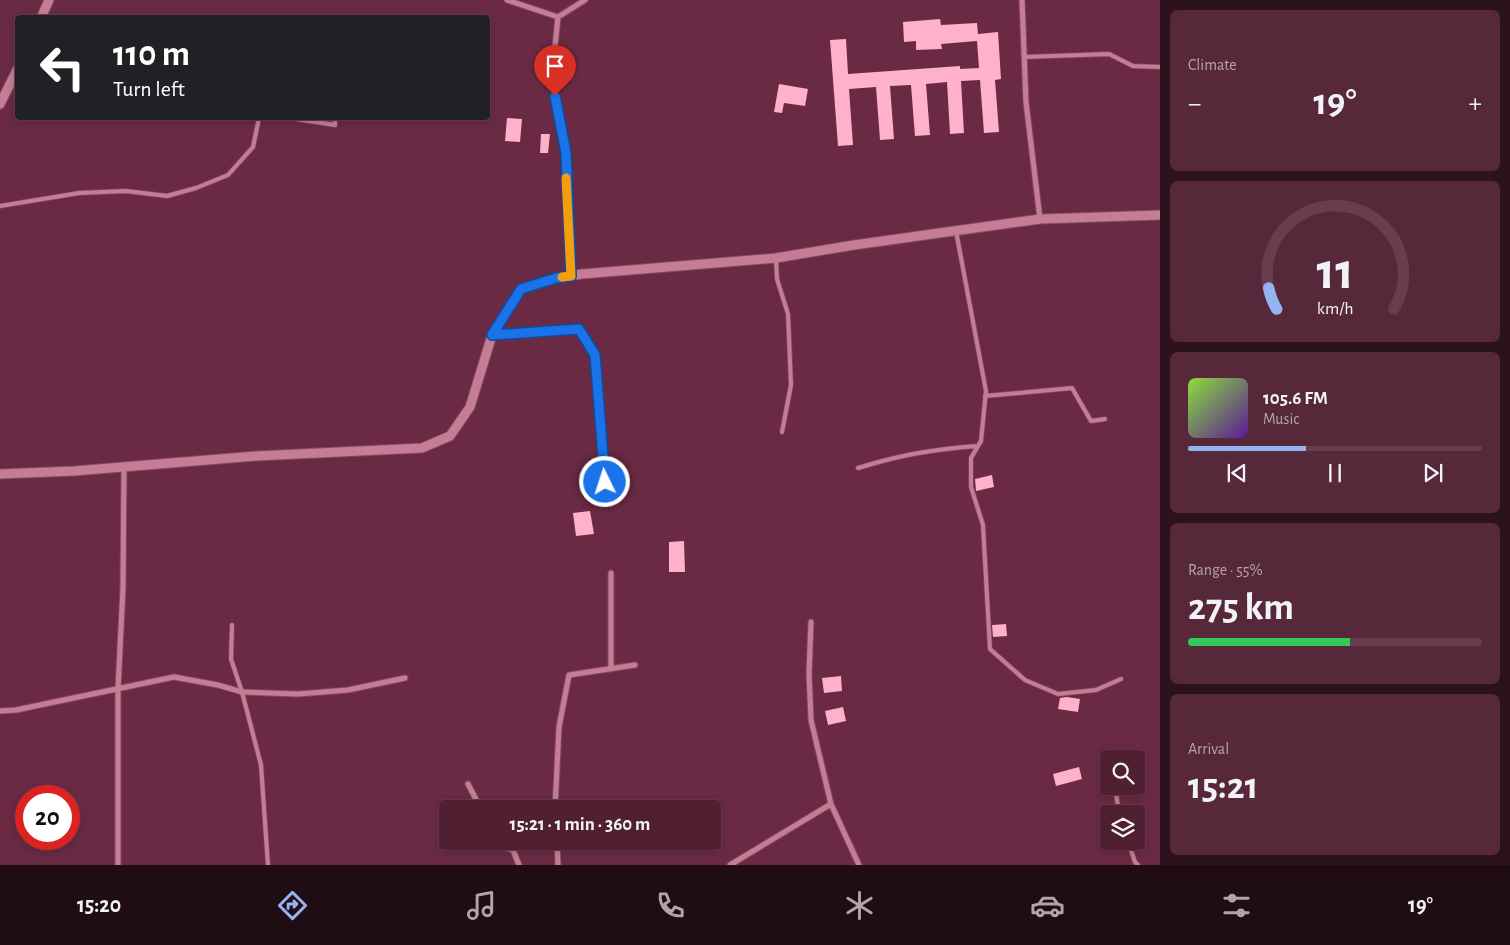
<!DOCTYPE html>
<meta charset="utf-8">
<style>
body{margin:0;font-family:"Alegreya Sans",sans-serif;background:#56283a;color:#f1f3f6;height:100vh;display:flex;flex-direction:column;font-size:19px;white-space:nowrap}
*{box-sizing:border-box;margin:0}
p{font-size:16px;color:#b4a3ac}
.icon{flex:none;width:28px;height:28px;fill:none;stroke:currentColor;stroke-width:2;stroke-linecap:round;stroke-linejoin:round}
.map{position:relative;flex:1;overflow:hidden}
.sheet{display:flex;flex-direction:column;gap:10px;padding:10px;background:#2c121c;width:350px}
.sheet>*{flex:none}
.hud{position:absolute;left:15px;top:15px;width:475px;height:105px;border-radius:5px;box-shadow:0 2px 8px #0003,0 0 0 1px #673e4d;background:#202124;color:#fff;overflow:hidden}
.controls{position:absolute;left:1100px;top:750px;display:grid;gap:10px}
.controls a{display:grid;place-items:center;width:45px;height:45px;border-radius:5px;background:#502032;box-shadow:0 2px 8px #0003,0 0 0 1px #673e4d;font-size:25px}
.speed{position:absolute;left:15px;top:785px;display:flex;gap:10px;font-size:25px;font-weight:700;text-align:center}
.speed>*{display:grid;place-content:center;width:65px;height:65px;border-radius:50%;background:#502032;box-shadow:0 2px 8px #0003,0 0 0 1px #673e4d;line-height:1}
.speed .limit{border:8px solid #d22;background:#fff;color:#111}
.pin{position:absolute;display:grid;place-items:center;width:42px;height:42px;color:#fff;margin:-51px -21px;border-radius:50% 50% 50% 0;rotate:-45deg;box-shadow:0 0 5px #0007}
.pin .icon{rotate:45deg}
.me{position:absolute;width:55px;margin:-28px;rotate:356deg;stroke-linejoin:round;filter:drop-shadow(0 0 4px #0008)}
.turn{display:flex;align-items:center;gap:18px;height:105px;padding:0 15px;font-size:22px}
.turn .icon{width:65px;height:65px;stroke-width:2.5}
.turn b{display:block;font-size:35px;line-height:42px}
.big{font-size:38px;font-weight:600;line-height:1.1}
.sheet .widget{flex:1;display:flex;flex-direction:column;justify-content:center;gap:8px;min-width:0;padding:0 18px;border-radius:8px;background:#56283a}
.sheet .dial{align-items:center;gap:0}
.dial svg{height:130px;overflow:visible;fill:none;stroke:#673e4d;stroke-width:7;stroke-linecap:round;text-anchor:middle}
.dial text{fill:#f1f3f6;stroke:none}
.song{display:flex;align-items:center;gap:15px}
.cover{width:60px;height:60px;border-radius:8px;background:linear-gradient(135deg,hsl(90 70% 55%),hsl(270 70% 35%))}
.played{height:5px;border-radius:2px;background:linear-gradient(90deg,#95b2f1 40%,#673e4d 40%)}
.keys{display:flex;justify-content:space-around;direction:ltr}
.heat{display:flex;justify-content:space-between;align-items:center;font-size:28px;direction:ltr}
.charge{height:8px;border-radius:4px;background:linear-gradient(90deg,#34c759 55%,#673e4d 0)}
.trip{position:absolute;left:439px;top:800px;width:282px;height:50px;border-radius:5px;background:#502032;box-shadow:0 2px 8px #0003,0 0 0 1px #673e4d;font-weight:600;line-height:50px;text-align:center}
.menu{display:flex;height:80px;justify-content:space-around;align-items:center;background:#200d14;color:#b4a3ac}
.menu .icon{width:35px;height:35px}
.menu .selected{color:#95b2f1}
.menu b{font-size:22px;color:#f1f3f6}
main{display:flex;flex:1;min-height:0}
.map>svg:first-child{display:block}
.building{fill:#ffb1ca}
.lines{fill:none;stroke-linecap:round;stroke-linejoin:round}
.service-casing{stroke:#804b62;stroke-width:5.5}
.minor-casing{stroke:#804b62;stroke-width:7}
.tertiary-casing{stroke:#804b62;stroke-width:11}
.service{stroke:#c67c95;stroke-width:4}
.minor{stroke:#c67c95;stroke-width:5}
.tertiary{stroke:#c67c95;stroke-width:9}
.route-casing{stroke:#114b97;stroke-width:12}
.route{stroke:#1a73e8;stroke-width:9}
.slow{stroke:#f59e0b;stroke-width:9}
</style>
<main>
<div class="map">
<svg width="1160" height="865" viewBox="0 0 1160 865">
<rect width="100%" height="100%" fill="#6a2a43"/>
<!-- building -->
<path class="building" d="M940 19 941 25 977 23 978 34 998 32 1001 79 995 80 999 132 984 133 980 80 961 81 964 133 950 134 947 82 926 84 930 135 915 136 911 85 890 86 894 139 880 140 876 87 849 89 853 145 838 146 830 40 846 39 848 74 960 66V69L979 68 977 41 941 44 942 49 916 50V41L904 42 903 22Z
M779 84 808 89 805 106 784 103 782 113 774 112Z
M507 118 522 119 520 142 505 141Z
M541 134H550L548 153H540Z
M992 475 994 487 976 491 975 479Z
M590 511 594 534 576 536 573 513Z
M684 541 685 572H669V542Z
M1006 624 1007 636 993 637 992 625Z
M841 676 842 691 824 693 822 678Z
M1067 697 1080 699 1078 712 1058 709 1060 698Z
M843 707 846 721 828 725 825 711Z
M1079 767 1082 779 1056 786 1053 774Z"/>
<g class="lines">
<defs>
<path id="service" d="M1024 57 1109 54 1133 66 1160 67
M290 118 335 125V118
M0 206 79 193 126 191 167 196 196 188 228 175 253 147 259 118
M956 231 986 391 981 441 971 458V487L983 525 990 649 1025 680 1058 694 1096 690 1121 679
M776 258 777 279 788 314 791 385 782 432
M494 335 579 329 595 355 605 482
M985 396 1072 388 1091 421 1105 419
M858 468C900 455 934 449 978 446
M232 625 231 659 242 692 261 765 268 865
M1115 786 1119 814
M1128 841 1135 862 1138 865"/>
<path id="minor" d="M507 0 558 17
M1022 0 1026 102 1040 219
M571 276 566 153 552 76 558 17 585 0
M811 622 809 674 811 720 831 804 859 865
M611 669V573
M0 711 16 710 174 677 218 685 242 692 298 694 348 690 405 678
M468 784 481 809
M555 809 559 727 569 675 635 665
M497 841 500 846 513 850 519 865
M557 841 558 865
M118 865V689L123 588 124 467
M730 865 831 804"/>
<path id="tertiary" d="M41 18 49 0
M0 104 18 68
M0 474 74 471 256 456 422 448 450 436 470 407 492 335 521 289 556 278 582 274 776 258 854 245 1040 219 1160 215"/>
</defs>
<!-- service casing -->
<use href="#service" class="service-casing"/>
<!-- minor casing -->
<use href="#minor" class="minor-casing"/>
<!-- tertiary casing -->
<use href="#tertiary" class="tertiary-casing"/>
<!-- service -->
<use href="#service" class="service"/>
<!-- minor -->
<use href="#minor" class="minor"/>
<!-- tertiary -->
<use href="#tertiary" class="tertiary"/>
</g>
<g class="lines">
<defs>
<path id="route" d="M555 96 566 153 571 276 556 278 521 289 492 335 579 329 595 355 605 482"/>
</defs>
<!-- route casing -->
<use href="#route" class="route-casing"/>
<!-- route -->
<use href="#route" class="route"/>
<!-- slow -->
<path class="slow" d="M562 277 571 276 566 178"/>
</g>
</svg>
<div class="controls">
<a><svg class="icon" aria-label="search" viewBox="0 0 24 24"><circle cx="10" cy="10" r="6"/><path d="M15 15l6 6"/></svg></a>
<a><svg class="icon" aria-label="layers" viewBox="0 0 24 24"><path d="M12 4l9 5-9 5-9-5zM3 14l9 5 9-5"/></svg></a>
</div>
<div class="speed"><div class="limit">20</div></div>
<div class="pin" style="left:555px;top:96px;background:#d93025"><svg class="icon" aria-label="arrive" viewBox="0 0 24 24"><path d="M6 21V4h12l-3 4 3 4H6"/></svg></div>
<svg class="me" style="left:605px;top:482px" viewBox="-20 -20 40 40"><circle r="17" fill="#1a73e8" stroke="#fff" stroke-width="3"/><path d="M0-11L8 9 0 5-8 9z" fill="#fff"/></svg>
<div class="trip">15:21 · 1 min · 360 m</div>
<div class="hud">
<div class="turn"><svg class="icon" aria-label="left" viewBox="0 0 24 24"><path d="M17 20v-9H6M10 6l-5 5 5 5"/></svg><div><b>110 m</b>Turn left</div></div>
</div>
</div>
<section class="sheet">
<div class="widget"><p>Climate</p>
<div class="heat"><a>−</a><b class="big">19°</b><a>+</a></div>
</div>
<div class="widget dial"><svg viewBox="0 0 100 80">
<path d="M14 69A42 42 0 1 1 86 69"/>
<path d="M14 69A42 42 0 0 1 9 56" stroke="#95b2f1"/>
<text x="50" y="56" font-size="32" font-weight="700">11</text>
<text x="50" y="72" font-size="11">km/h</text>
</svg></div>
<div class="widget">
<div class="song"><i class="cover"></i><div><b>105.6 FM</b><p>Music</p></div></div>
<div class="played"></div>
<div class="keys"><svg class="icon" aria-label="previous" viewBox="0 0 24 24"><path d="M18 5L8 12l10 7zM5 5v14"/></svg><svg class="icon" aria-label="pause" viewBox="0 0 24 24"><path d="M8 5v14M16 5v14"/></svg><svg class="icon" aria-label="next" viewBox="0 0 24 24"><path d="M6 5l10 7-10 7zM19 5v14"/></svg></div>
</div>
<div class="widget"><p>Range · 55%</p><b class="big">275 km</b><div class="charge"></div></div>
<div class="widget"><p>Arrival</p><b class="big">15:21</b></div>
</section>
</main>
<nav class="menu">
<b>15:20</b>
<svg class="icon selected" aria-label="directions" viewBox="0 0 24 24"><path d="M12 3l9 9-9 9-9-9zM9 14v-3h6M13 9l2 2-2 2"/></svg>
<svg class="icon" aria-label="music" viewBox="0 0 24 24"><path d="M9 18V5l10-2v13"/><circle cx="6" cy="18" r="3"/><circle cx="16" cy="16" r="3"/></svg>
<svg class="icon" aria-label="phone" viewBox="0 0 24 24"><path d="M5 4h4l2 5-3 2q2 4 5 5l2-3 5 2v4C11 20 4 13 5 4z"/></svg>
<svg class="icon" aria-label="climate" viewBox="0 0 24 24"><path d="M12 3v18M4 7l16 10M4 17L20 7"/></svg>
<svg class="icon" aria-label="car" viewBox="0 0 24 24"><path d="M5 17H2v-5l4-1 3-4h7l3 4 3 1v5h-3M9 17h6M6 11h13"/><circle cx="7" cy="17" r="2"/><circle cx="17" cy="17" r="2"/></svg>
<svg class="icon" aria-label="filters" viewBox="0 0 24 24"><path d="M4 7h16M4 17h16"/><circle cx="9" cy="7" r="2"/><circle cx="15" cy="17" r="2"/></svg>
<b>19°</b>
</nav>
